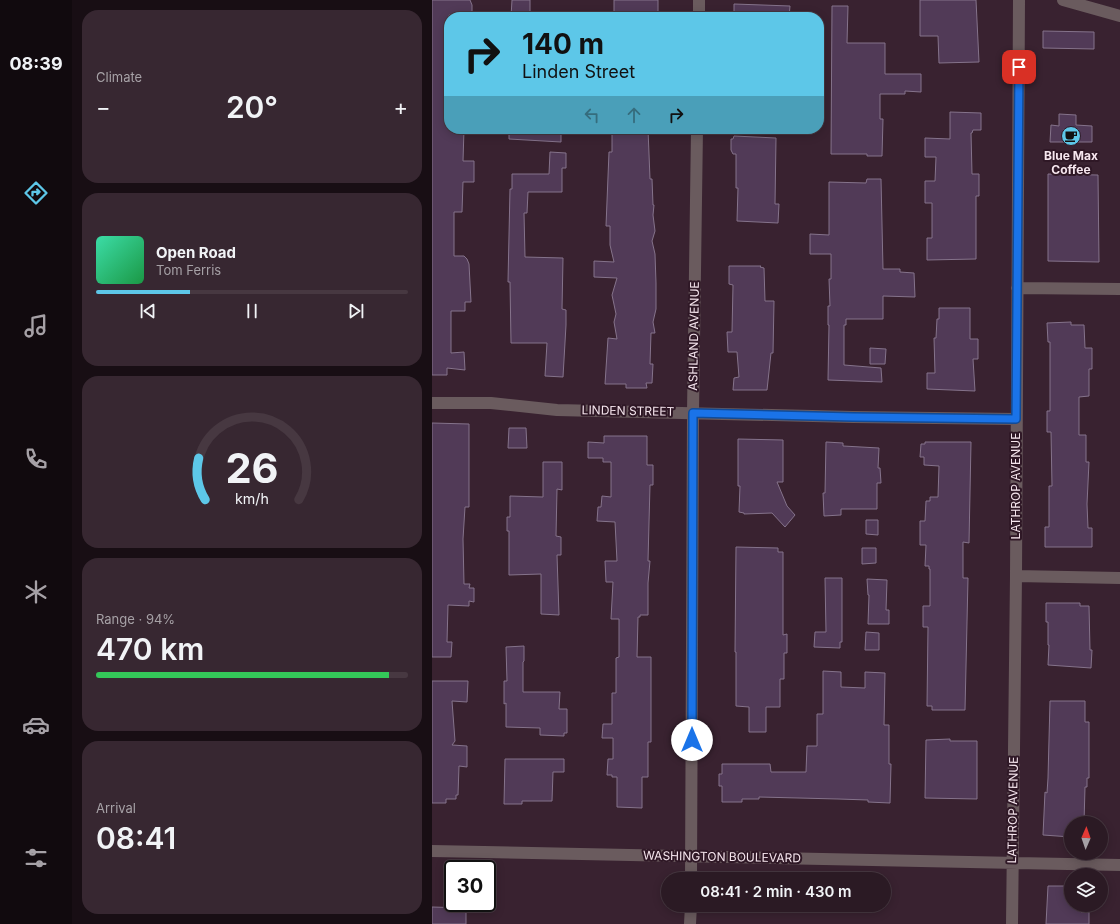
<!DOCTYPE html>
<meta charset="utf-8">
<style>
body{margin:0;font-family:Inter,sans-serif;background:#372731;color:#f1f3f6;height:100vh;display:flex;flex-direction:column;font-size:15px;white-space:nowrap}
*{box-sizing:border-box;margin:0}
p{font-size:13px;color:#a6a1a6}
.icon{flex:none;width:22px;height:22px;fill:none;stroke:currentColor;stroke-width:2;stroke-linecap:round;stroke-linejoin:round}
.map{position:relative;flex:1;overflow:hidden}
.drawer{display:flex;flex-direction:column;gap:10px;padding:10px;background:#180e14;width:360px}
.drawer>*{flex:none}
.banner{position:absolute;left:12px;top:12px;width:380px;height:122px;border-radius:16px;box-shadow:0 2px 10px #0003,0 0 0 1px #473841;background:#5dc7e8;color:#111;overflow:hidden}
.needle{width:26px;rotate:2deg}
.controls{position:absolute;left:632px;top:816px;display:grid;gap:8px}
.controls a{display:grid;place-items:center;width:44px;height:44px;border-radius:50%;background:#2b1a24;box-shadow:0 2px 10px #0003,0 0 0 1px #473841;font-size:20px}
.speed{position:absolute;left:12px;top:860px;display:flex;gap:8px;font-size:20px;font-weight:700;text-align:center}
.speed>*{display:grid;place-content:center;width:52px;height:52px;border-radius:50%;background:#2b1a24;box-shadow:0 2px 10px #0003,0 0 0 1px #473841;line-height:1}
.speed .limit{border:2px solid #111;border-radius:6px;background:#fff;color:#111}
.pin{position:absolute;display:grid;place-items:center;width:34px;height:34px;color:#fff;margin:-17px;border-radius:8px;box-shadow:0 2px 6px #0006}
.me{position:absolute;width:44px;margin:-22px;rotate:0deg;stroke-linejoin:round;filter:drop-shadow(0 0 3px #0008)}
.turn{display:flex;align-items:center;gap:14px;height:84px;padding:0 12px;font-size:18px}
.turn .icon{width:52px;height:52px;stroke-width:2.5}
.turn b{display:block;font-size:28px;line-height:34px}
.lanes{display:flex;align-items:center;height:38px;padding:0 12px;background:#0003;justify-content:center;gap:20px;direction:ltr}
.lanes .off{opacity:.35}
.big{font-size:30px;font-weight:600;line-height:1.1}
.drawer .tile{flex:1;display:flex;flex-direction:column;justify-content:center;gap:6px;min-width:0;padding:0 14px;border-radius:16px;background:#372731}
.drawer .dial{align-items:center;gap:0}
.dial svg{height:104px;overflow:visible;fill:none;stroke:#473841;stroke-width:7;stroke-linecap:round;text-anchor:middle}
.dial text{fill:#f1f3f6;stroke:none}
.song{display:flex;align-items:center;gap:12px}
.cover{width:48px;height:48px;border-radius:6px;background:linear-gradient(135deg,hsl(160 70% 55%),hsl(140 70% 35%))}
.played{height:4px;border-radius:2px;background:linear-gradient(90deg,#5dc7e8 30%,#473841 30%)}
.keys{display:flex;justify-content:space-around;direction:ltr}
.heat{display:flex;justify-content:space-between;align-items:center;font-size:22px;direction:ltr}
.charge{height:6px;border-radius:3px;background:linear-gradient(90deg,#34c759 94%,#473841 0)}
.trip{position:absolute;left:229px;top:872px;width:230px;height:40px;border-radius:20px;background:#2b1a24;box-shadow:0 2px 10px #0003,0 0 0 1px #473841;font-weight:600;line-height:40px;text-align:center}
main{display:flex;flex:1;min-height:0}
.menu{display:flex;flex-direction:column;width:72px;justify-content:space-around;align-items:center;background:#110a0e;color:#a6a1a6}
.menu .icon{width:28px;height:28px}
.menu .selected{color:#5dc7e8}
.menu b{font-size:18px;color:#f1f3f6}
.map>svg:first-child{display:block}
.building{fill:#513a57;stroke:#85738b}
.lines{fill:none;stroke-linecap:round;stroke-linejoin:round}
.minor{stroke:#6a5b5e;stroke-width:12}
.route-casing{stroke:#114b97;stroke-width:10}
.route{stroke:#1a73e8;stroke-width:7}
.labels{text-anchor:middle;stroke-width:4;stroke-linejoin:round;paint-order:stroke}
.poi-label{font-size:12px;font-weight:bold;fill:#f6e6ee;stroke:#2f1826}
.street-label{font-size:12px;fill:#f6e6ee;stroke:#2f1826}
</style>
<main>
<nav class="menu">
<b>08:39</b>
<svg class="icon selected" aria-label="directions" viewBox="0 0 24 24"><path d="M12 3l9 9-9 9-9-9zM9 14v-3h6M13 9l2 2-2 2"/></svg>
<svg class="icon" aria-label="music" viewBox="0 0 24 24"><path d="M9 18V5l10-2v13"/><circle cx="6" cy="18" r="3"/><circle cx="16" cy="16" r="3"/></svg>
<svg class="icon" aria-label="phone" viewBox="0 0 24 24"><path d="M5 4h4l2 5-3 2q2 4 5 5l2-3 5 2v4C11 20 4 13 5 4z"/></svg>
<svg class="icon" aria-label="climate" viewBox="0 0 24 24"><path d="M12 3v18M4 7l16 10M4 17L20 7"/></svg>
<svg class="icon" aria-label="car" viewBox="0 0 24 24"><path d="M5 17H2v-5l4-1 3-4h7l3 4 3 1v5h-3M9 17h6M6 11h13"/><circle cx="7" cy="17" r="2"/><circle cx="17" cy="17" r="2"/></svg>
<svg class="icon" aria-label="filters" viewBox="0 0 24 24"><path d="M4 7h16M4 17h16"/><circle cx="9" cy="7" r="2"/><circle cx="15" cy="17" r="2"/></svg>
</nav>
<section class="drawer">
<div class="tile"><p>Climate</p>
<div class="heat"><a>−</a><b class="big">20°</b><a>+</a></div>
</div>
<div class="tile">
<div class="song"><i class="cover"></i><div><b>Open Road</b><p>Tom Ferris</p></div></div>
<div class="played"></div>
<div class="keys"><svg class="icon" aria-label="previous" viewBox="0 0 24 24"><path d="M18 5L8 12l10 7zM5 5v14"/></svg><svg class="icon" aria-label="pause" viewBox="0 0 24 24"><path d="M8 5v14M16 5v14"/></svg><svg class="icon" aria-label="next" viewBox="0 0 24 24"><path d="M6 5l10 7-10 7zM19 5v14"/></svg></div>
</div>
<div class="tile dial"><svg viewBox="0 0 100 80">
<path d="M14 69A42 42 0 1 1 86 69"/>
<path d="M14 69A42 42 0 0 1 9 37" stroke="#5dc7e8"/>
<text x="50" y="56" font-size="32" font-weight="700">26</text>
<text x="50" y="72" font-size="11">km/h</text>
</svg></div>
<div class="tile"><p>Range · 94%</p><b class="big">470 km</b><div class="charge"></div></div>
<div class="tile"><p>Arrival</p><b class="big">08:41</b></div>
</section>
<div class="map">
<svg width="688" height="924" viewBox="0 0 688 924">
<rect width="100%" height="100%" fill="#392230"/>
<!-- building -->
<path class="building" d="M0 0H38L40 5V15H17V129H32L31 161H42V182H31L30 212H22V256H32L35 259 37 264 39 302H33V311H19V353L32 352 33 370 15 368V375H0Z
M80 0H98V17H79Z
M182 0H226V17H182Z
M488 0H544L547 62 507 63 506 36H488Z
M302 4 358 6 357 17H302Z
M400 6H416L415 43H453V74H489V92L473 91V94H448V119H451L450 156H435V154H399Z
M611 31 662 32V49L611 48Z
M518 112 549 113V130H541L540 133H539L540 174H547V196H544V259L495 260V238H500V203H493V181H503L504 157H493V138L518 139Z
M627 114 644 115V125L660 126V142H618L619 125 627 126Z
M77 129H129V142L77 139Z
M180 129H216L218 179H220L221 205H222L221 215 223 231 220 241 223 254 224 283V309L221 322 223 333H219L218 364H221L220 383H214L215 388H194V384H173L176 338 185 339 182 322 184 314 180 295 185 278 162 277V261L182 262 178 245V226H174L177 152H180Z
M302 136 344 138 343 204H347L346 223 305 221 306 188H304V154H301L299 150V139H301Z
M118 152 134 153V168H130V192H96L95 213H92L93 257 131 258 130 309 134 310V325L131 377 113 376 115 343H79L78 282H76L78 189H80V174H117Z
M616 174 666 175 667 262 616 261Z
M435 179H449L451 269H468V272L482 273 483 297 451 296V319H414V325H412V365L449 368 450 382 396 380 397 325H396V306H398L397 279H399V254H378V234L397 235V182L434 183Z
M297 266H329L328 267 332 268 333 301H342L341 353H339L335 390H301L302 378 307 377 305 352H296L295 332H300L301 285 297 284Z
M507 308H538V339H546V359H541L543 391 495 389V373H503L502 338H504L505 319H507Z
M639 322V325H652L653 348H660V369H657V396L647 397V435H654V462H657L655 504 656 528H660V547H613V527H617V486H620L619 432H615V411H618V342H616L615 323Z
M438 348 454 349 453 364H438Z
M0 423 37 424V507H33L31 539 32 584H38L37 588H42V602L37 601V606L16 605 15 642H20L19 657H0Z
M77 428H94L95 448H76Z
M172 436H215V465H221V485H218L216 561H218L216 583V615H208V617H206L205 657H219V742H216V777H210V808L185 807V777H180V775H175L176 759H181V738H170L171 724H180V693H184V658L187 657V619H179L181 582H174L173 561H185L183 522 165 521 166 507H169L170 496 179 497V462H171V458H156V442L172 443Z
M306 439 351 440V482H345L355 506 363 515 353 527 340 513 312 514V513L307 512 308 486H306Z
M394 442 411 443V446L447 448 446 468H448L449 483H445V509H409V515L392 516 391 493H393Z
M493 442H539L537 543 531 542V578H536L533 710H500V706H495L496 627H491V606H498V569H497V566H493L494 545H488V521H493L494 501H498V497H506L507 466 492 465V457H488L489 444H493Z
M111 462H130V490L125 489 124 536 129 537V555H125L127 615 109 614V574L77 575V531H75V517H78V496L111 497Z
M434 520H446V535L434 534Z
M304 547 346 548V552H351V635L355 634V653H352V679H348V707H334V732H317V707L304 706V652H303Z
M430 548H444V563L430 564Z
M393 578H410V642H408V648L382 647 383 632H394Z
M435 579 455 580 454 610H457V624H436L437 595H436Z
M614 603H648V606H657L658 650H660L659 668 616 665 617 645H616V622H614Z
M434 632 447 633V650H433Z
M92 646V661L91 662V692H128L127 709H135V733H132V736L108 735V728L74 727V703L72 704V681H75L74 647Z
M391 671 409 672V687L433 688V672L453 673 452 725H457V764H459L458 803 436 802V800L406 799 327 797V799H310V802H290V786H287V774H290V764H338L339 772H374L375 746H385V714H391Z
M0 681H36L35 702 20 701 23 741 20 745 35 746V767L27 766 26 795H24V799H14V803H0Z
M618 701H653V722H657V778H655V787H653L652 823H639V837L611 835 613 792 615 793 616 778Z
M518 739V741H545V799L493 798 494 740Z
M73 759H132V772H121L120 801H90V804H72Z
M616 886H639V905H649V912H657V924H614Z
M0 907 34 908V924H0Z"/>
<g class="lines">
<!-- minor -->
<path class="minor" d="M631 0 688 16
M267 17V0
M585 288 688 289
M0 403H59L125 410 421 417 584 419
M584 576 688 578
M0 851 688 865
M259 879 261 413 265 129
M258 924 259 905
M580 924 584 576 587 0"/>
</g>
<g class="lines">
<defs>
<path id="route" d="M260 740 261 413 421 417 584 419 587 67"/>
</defs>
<!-- route casing -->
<use href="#route" class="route-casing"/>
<!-- route -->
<use href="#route" class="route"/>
</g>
<!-- icons -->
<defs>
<symbol id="cafe-disc" viewBox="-11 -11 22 22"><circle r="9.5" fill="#5dc7e8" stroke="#2f1826"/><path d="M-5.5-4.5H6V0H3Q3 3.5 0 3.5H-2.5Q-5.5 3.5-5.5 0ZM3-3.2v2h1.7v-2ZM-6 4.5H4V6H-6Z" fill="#111"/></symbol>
</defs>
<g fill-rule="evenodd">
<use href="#cafe-disc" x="628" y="125" width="22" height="22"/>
</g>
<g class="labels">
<!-- poi labels -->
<g class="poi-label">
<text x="639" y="160">Blue Max<tspan x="639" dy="14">Coffee</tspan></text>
</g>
<!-- street labels -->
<g class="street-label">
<text transform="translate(262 336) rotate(-89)" y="4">ASHLAND AVENUE</text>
<text transform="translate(196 411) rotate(1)" y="4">LINDEN STREET</text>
<text transform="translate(584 486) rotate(-90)" y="4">LATHROP AVENUE</text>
<text transform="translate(581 810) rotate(-89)" y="4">LATHROP AVENUE</text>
<text transform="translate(290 857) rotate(1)" y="4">WASHINGTON BOULEVARD</text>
</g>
</g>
</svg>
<div class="controls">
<a><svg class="needle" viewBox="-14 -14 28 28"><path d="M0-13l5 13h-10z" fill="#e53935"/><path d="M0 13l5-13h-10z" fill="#a6a1a6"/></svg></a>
<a><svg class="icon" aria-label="layers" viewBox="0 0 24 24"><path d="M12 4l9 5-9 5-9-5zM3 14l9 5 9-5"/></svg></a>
</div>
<div class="speed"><div class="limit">30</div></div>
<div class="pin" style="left:587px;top:67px;background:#d93025"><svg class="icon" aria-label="arrive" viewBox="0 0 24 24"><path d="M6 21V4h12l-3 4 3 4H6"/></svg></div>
<svg class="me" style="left:260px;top:740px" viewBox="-20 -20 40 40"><circle r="19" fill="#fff"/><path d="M0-13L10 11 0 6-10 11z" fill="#1a73e8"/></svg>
<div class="trip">08:41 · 2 min · 430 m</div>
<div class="banner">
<div class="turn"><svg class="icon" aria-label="right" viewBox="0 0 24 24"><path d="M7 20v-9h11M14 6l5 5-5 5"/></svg><div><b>140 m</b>Linden Street</div></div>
<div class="lanes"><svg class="icon off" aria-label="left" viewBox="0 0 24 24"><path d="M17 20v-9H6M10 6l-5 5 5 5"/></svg><svg class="icon off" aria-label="ahead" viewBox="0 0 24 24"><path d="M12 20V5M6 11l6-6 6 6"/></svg><svg class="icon" aria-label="right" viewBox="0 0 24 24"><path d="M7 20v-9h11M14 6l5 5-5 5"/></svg></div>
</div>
</div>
</main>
